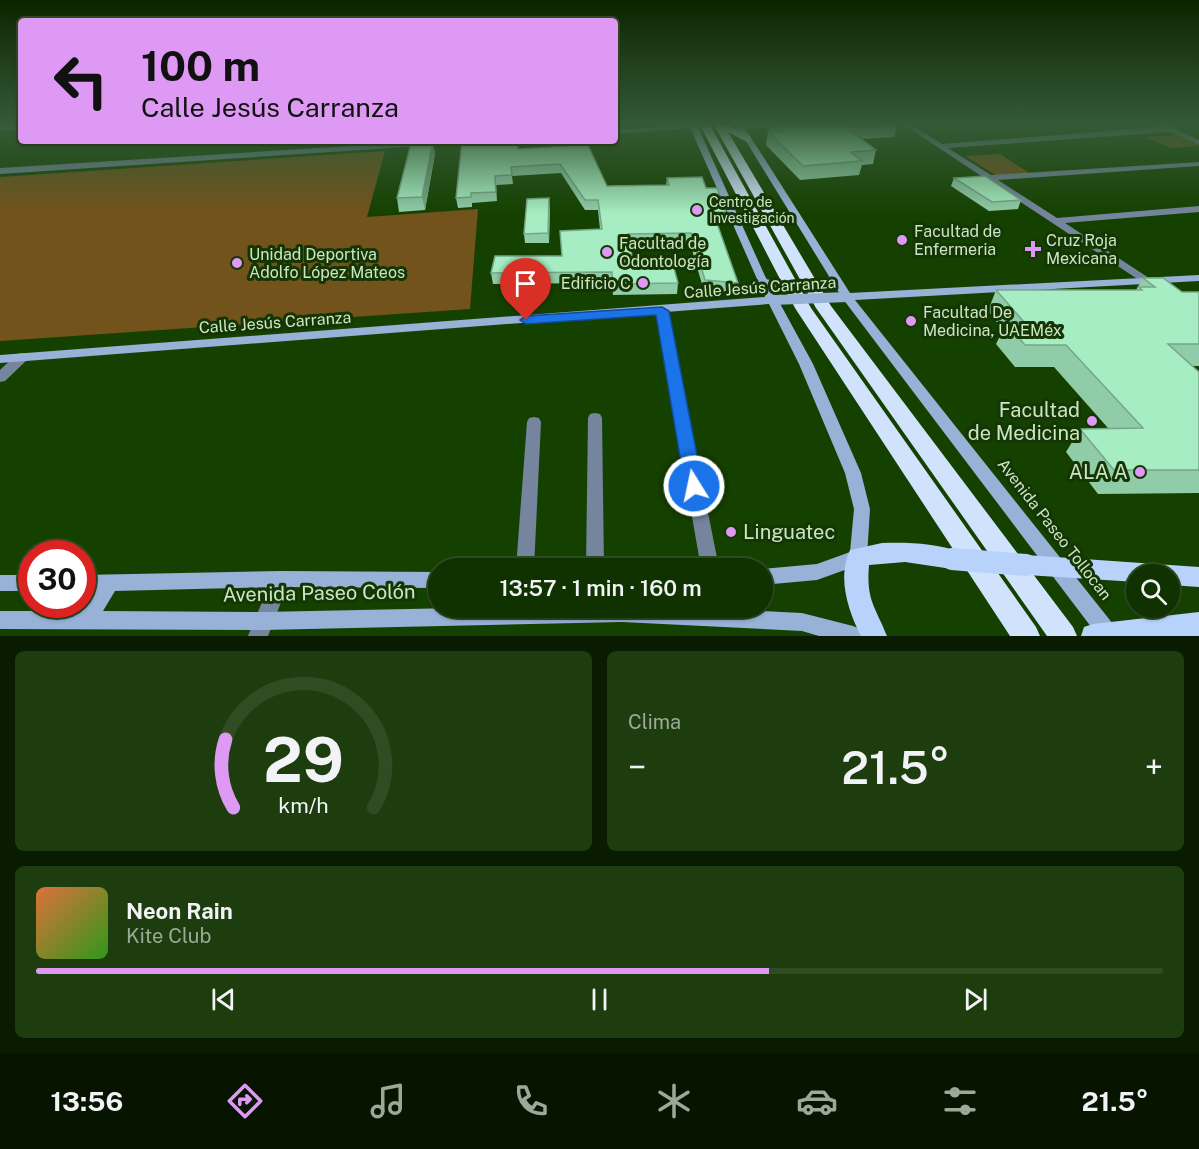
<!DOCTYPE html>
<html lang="es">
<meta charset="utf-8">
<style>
body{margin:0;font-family:"Public Sans",sans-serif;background:#1e3d0f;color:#f1f3f6;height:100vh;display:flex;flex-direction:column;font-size:22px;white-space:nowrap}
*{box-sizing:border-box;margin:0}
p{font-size:20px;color:#9ca999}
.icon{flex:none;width:33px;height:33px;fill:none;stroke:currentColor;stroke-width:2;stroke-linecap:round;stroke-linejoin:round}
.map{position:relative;height:636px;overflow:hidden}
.panel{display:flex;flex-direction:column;gap:15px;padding:15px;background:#091b00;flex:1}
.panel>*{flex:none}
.guide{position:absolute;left:18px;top:18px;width:600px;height:126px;border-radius:6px;box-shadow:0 2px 4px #0004,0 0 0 2px #304c22;background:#dd99f3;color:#111;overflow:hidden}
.fabs{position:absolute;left:1126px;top:564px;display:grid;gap:12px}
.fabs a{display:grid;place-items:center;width:54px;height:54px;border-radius:50%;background:#103100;box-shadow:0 2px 4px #0004,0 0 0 2px #304c22;font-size:30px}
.speed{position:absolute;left:18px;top:540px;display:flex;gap:12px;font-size:30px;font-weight:700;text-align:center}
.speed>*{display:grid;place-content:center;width:78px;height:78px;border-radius:50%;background:#103100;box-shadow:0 2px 4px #0004,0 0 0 2px #304c22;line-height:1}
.speed .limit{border:9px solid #d22;background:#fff;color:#111}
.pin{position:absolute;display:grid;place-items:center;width:51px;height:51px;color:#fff;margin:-62px -26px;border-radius:50% 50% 50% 0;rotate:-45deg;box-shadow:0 0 6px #0007}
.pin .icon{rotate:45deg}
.me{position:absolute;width:66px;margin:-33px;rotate:350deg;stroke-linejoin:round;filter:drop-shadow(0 0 4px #0008)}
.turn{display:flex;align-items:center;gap:21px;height:126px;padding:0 24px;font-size:27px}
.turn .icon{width:78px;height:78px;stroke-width:2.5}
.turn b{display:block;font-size:42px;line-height:51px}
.big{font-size:45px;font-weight:600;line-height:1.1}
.panel .card{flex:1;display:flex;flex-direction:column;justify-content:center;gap:9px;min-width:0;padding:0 21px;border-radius:9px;background:#1e3d0f}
.panel .dial{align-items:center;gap:0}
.dial svg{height:156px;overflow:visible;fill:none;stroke:#304c22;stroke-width:7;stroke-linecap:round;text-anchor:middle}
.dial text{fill:#f1f3f6;stroke:none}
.song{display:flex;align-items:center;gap:18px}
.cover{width:72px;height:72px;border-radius:9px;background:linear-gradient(135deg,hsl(20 70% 55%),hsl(110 70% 35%))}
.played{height:6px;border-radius:3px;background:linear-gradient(90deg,#dd99f3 65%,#304c22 65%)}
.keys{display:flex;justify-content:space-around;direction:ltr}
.heat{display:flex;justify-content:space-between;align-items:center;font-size:33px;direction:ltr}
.panel .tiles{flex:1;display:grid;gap:15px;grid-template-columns:1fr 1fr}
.card:last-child{grid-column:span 2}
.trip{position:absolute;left:428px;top:558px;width:345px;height:60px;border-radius:30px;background:#103100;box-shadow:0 2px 4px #0004,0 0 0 2px #304c22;font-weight:600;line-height:60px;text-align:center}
.dock{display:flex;height:96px;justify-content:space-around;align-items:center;background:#061400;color:#9ca999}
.dock .icon{width:42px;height:42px}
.dock .active{color:#dd99f3}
.dock b{font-size:27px;color:#f1f3f6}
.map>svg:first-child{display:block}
.green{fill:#72531b}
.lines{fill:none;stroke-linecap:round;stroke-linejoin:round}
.minor{fill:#75859d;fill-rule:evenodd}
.secondary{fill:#97b1d7;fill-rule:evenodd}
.primary{fill:#b8d3fb;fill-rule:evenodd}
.trunk{fill:#d0e2fc;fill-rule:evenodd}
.secondary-bridge{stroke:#97b1d7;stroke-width:10}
.primary-bridge{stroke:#b8d3fb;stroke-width:22}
.wall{fill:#90cca8}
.shaded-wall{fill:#75a688}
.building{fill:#a7edc3;stroke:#75a688;stroke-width:1.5}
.route{fill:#1a73e8;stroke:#114b97;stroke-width:1.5}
.poi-dot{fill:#dd99f3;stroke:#143504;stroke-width:2}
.labels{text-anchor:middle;stroke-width:6;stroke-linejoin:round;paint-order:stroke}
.far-poi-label{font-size:14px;fill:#cce5c3;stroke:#143504;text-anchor:start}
.poi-label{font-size:16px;fill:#cce5c3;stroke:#143504;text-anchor:start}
.street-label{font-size:16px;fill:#cce5c3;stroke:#143504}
.near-poi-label{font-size:20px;fill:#cce5c3;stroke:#143504;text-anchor:end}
.near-street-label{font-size:20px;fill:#cce5c3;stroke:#143504}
</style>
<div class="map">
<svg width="1199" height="636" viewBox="0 0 1199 636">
<rect width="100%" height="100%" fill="#154100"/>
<!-- green -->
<path class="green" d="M1176 135 1199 146 1171 148 1144 137Z
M385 151 367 217 478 209 470 309 0 341V177Z
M1000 154 1029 173 997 176 965 156Z"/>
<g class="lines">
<!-- minor -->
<path class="minor" d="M21 125V129L0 131V127Z
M683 125 698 126 694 128 615 134V130Z
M737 125H783L779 127 740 129H737Z
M904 125H912L942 144 1170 126 1199 140V145L1170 132 948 148 991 175 1199 162V166L998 180 1057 218 1199 206V212L1065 223 1152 280 1150 282H1142Z
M430 141H470L466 143 0 174V168Z
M662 307 668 311 719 568H701L656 311Z
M22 353 27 354 28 357 27 360 5 381 0 382V370L17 354Z
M595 413 600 414 602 418 604 568H586L588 418 590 414Z
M534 417 539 418 541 422 534 568H516L527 422 529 418Z
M281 571 288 573 290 579 268 636H248L274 573Z"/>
<!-- secondary -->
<path class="secondary" d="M689 125H697L765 276 813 364 861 473 870 509 867 557 864 563 817 580 762 585V569L817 564 850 552 854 509 845 473 799 364 769 304 0 363V355L765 297Z
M736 125H743L850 293 1199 275V281L855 300 1117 629 1120 636H1098L843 299Z
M281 571 438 572V588L281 587 115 591 103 611 263 612 457 608H696L802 613 853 626 860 629 863 636H819L802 631 622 622 263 630 0 629V611H81L94 591H82V575Z
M0 575H32V591H0Z"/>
<!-- primary -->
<path class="primary" d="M882 543C907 542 936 543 960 552L963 559 960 566 952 569 905 562 869 565C866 600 875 606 887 636H861C848 611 837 577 850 550Z
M1026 555 1199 567V587L1170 585V574H1137V582L1026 575 1018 572 1015 565 1018 558Z
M1199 612V636H1081L1084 627 1093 624Z"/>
<!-- trunk -->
<path class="trunk" d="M700 125H710L811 308 1036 627 1040 636H1010L795 308Z
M714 125H730L751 137V141L747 142 728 132 831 306 1073 627 1077 636H1047L816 308Z"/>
<!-- secondary-bridge -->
<path class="secondary-bridge" d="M764 284 789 288 836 281
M773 300 847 297"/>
<!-- primary-bridge -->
<path class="primary-bridge" d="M952 559 1026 565"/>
</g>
<!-- wall -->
<path class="wall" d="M770 125H898L894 137 862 139 876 150 873 164 862 165 859 175 800 180 766 145 768 132 769 131Z
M563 141H586L607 186 666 185 667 178 706 188 726 212 725 222H716L738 283 736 294 704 291 690 243 630 244 633 262 678 283 677 294 613 295 612 283 493 284 491 273 562 256 600 229 598 210H585L561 173 512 176 513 184 496 185 497 201 472 203V207L458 208 456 198 518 149 564 146Z
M433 142 435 154 425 210 399 212 397 198Z
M954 178 1021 200 1018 209 989 211 951 186Z
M550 207 549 243H525L524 234Z
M1143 278 1182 292H1199V366H1192L1199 372V493L1098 494 1066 452 1080 429 1108 428 1054 367H1015L996 344 1003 330 988 311 996 290H1136Z"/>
<!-- shaded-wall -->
<path class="shaded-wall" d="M433 142 435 154 425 210 422 197Z
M549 198 550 207 549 243 548 233Z"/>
<!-- building -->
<path class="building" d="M776 125H890L846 127 876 150 851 152 862 161 803 166 768 132 783 131Z
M462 141H517L518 149 567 146 565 141H586L607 186 669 185 667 178 702 177 706 188H717L726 212H713L738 283 705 280 691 233 628 234 633 262 672 261 678 283 613 284 612 272 491 273 495 256H562L560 231 602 229 598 200H585L560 164 511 167 512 175 495 176 496 192 471 193V197L456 198Z
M433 142 422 197 397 198 411 143Z
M985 176 1021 200 992 202 954 178Z
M549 198 548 233 524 234 527 199Z
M1143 278H1163L1182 292H1199V344H1168L1199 372V470H1114L1080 429 1143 428 1066 345H1025L1006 322H1024L996 290H1142L1139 287H1155Z"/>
<!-- sky -->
<linearGradient id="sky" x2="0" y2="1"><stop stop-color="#0c2400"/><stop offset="0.58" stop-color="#355a37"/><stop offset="1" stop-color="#355a37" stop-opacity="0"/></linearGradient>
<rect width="1199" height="214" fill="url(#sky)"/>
<!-- route -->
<path class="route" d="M662 307 669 311 703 486 701 491 694 493 688 491 685 486 656 315 526 324 520 320 526 316Z"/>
<!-- markers -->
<g class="poi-dot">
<circle cx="697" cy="210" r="6"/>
<circle cx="902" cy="240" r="6"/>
<path d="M1030 240h6v6h6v6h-6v6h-6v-6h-6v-6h6z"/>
<circle cx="607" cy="252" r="6"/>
<circle cx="237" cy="263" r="6"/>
<circle cx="643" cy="283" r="6"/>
<circle cx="911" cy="321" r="6"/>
<circle cx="1092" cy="421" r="6"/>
<circle cx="1140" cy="472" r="6"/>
<circle cx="731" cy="532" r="6"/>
</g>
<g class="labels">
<!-- far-poi labels -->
<g class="far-poi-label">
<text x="709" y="207">Centro de<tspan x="709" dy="16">Investigación</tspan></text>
</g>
<!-- poi labels -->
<g class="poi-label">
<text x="914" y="237">Facultad de<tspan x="914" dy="18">Enfermeria</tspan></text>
<text x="1046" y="246">Cruz Roja<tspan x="1046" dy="18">Mexicana</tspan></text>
<text x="619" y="249">Facultad de<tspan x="619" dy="18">Odontología</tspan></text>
<text x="249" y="260">Unidad Deportiva<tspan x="249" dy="18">Adolfo López Mateos</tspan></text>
<text x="631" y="289" text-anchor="end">Edificio C</text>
<text x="923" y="318">Facultad De<tspan x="923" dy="18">Medicina, UAEMéx</tspan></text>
</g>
<!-- street labels -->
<g class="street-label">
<text transform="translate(760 287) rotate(-4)" y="6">Calle Jesús Carranza</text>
<text transform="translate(275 322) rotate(-4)" y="6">Calle Jesús Carranza</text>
<text transform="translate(1055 529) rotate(52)" y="6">Avenida Paseo Tollocan</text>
</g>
<!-- near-poi labels -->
<g class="near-poi-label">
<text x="1080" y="417">Facultad<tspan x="1080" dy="23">de Medicina</tspan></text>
<text x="1128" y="479">ALA A</text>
<text x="743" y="539" text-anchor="start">Linguatec</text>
</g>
<!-- near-street labels -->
<g class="near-street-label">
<text transform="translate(319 593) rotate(-1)" y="7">Avenida Paseo Colón</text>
</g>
</g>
</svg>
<div class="fabs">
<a><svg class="icon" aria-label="search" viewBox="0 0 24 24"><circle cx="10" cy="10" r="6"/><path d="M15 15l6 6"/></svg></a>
</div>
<div class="speed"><div class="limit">30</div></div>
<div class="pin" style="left:526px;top:320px;background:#d93025"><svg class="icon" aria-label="arrive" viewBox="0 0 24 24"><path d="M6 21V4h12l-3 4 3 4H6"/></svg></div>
<svg class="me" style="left:694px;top:486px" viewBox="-20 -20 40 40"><circle r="17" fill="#1a73e8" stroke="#fff" stroke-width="3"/><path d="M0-11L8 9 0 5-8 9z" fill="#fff"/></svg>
<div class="trip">13:57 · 1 min · 160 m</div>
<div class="guide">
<div class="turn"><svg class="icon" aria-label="left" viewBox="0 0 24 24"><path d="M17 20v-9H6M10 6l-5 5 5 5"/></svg><div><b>100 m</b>Calle Jesús Carranza</div></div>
</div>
</div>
<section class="panel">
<div class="tiles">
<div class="card dial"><svg viewBox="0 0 100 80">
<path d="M14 69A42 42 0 1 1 86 69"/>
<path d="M14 69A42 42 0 0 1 10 34" stroke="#dd99f3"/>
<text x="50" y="56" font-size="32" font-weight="700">29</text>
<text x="50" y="72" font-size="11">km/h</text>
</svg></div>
<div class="card"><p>Clima</p>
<div class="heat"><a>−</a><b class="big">21.5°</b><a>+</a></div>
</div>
<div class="card">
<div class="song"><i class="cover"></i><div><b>Neon Rain</b><p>Kite Club</p></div></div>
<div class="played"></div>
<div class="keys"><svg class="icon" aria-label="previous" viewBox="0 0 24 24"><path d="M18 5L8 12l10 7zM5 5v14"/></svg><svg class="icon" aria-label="pause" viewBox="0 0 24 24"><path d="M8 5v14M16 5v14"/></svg><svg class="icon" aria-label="next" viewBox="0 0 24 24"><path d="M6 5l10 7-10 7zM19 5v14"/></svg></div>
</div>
</div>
</section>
<nav class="dock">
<b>13:56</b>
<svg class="icon active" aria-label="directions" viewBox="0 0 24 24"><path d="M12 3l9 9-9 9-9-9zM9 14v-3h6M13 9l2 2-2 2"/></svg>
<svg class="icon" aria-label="music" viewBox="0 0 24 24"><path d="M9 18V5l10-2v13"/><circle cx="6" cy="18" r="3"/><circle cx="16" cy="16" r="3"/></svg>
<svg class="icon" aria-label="phone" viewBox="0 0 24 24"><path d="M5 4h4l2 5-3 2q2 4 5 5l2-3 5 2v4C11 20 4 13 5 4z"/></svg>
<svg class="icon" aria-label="climate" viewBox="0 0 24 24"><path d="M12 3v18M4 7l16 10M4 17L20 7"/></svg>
<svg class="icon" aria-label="car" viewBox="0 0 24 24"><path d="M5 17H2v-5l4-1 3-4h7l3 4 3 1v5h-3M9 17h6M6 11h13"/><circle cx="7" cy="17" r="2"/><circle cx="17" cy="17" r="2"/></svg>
<svg class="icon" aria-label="filters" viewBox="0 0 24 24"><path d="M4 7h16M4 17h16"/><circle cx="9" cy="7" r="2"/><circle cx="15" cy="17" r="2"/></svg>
<b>21.5°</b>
</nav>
